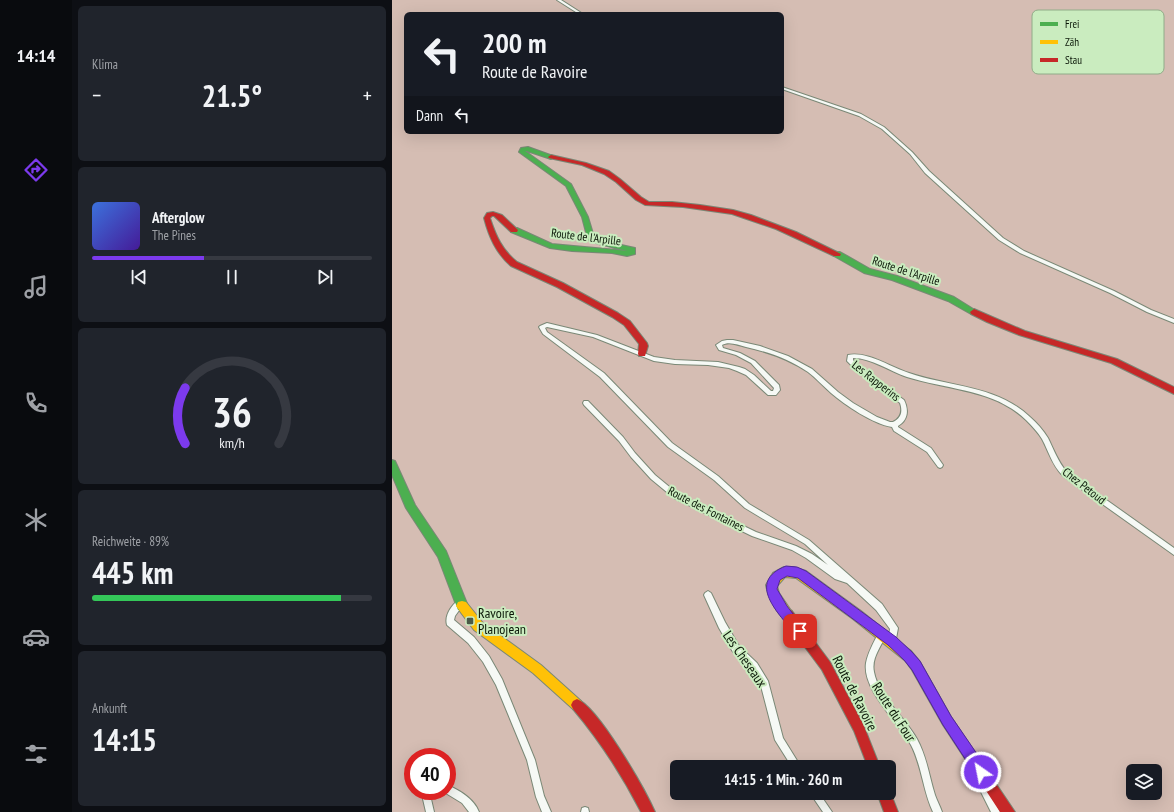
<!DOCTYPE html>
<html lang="de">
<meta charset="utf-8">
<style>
body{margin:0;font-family:"PT Sans Narrow",sans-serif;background:#20242c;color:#f1f3f6;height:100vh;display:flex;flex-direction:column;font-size:15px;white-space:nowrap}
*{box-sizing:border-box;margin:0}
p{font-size:13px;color:#9ea1a6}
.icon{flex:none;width:22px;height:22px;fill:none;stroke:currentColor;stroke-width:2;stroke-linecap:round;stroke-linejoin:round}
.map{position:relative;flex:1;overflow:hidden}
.sheet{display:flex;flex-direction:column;gap:6px;padding:6px;background:#0d0f14;width:320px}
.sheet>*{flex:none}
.guide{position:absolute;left:12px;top:12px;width:380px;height:122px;border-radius:6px;box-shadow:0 4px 16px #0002;background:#171b24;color:#f1f3f6;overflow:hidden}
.tools{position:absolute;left:734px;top:764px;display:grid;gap:8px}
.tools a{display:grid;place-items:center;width:36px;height:36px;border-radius:6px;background:#171b24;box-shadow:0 4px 16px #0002;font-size:20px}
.speed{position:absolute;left:12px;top:748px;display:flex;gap:8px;font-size:20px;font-weight:700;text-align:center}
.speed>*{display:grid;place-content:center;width:52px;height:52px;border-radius:50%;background:#171b24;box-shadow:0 4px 16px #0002;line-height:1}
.speed .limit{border:6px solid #d22;background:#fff;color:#111}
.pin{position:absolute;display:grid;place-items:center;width:34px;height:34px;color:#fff;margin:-17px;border-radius:8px;box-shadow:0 2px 6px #0006}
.me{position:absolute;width:44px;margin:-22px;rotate:327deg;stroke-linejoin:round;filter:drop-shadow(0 0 3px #0008)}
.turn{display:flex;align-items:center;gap:14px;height:84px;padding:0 12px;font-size:18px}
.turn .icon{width:52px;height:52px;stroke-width:2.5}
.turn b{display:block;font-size:28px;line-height:34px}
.then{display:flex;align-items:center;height:38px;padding:0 12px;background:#0003;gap:8px;font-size:15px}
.big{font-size:30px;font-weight:700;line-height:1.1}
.sheet .widget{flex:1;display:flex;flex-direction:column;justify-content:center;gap:6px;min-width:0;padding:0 14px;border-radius:6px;background:#20242c}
.sheet .dial{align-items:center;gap:0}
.dial svg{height:104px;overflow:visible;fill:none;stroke:#363941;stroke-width:7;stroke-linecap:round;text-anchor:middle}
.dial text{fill:#f1f3f6;stroke:none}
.song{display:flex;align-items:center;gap:12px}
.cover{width:48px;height:48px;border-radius:6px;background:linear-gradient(135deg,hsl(220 70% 55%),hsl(260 70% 35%))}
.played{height:4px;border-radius:2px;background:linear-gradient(90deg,#7c3aed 40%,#363941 40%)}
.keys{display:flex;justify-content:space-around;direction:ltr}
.heat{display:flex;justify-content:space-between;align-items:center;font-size:22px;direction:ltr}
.charge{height:6px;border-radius:3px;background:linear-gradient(90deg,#34c759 89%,#363941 0)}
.trip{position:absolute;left:278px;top:760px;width:226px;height:40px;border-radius:6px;background:#171b24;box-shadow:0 4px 16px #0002;font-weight:700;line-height:40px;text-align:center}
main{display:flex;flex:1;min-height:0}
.tabs{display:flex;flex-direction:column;width:72px;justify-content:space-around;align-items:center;background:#090b0e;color:#9ea1a6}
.tabs .icon{width:28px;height:28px}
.tabs .selected{color:#7c3aed}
.tabs b{font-size:18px;color:#f1f3f6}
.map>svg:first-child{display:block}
.green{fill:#d5bdb3;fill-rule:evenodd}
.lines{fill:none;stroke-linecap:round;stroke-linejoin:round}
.street-casing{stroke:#7a8876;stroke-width:2}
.fast-casing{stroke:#7a8876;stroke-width:2}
.slow-casing{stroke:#7a8876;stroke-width:2}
.jam-casing{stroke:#7a8876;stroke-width:2}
.street{fill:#f6f9f5;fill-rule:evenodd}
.fast{fill:#4caf50;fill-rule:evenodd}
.slow{fill:#ffc107;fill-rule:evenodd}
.jam{fill:#c62828;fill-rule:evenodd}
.route{fill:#7c3aed;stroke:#51269a}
.poi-dot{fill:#4b5947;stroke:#caecbf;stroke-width:1.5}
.labels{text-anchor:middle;stroke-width:4;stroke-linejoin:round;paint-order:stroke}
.street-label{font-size:12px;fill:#0a1607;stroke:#caecbf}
.near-poi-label{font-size:14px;fill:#0a1607;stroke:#caecbf;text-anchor:start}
.near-street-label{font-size:14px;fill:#0a1607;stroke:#caecbf}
.key{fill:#caecbf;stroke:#90ac88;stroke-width:1}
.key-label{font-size:11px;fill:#0a1607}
</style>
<main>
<nav class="tabs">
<b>14:14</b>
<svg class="icon selected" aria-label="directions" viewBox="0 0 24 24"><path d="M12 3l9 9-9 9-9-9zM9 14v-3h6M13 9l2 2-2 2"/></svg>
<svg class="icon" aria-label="music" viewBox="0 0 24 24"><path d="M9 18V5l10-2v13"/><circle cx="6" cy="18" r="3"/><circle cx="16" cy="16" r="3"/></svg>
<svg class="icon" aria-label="phone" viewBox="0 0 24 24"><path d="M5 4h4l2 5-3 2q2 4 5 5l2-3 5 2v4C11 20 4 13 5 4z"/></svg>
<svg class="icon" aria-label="climate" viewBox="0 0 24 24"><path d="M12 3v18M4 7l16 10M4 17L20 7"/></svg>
<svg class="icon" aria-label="car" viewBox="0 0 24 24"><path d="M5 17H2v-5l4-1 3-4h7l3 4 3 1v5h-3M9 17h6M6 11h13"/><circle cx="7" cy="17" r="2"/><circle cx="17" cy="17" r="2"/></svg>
<svg class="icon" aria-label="filters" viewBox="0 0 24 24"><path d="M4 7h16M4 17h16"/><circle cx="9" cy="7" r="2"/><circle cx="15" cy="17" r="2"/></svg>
</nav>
<section class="sheet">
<div class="widget"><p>Klima</p>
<div class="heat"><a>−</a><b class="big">21.5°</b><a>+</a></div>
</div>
<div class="widget">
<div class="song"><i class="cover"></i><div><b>Afterglow</b><p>The Pines</p></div></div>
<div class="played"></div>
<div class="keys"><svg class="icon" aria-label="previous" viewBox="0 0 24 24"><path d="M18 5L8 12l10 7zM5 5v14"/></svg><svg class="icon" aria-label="pause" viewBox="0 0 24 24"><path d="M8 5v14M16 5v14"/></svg><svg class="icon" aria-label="next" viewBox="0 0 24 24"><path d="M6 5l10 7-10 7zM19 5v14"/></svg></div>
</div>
<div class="widget dial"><svg viewBox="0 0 100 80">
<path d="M14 69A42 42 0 1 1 86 69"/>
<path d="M14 69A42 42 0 0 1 14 26" stroke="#7c3aed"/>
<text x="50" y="56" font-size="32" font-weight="700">36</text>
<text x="50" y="72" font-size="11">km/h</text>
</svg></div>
<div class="widget"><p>Reichweite · 89%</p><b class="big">445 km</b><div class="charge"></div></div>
<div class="widget"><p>Ankunft</p><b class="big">14:15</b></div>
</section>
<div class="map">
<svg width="782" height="812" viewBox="0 0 782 812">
<rect width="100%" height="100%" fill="#c3d5bd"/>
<!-- green -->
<path class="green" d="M0 0H782V812H0ZM14 14H390V132H14ZM21 757H55V791H21ZM285 767H497V793H285ZM741 771H763V793H741Z"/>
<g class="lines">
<defs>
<path id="street" d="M165 0H169L191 14H187Z
M390 87 469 114 492 127 520 152 537 171 611 238 632 251 722 291 759 310 782 319V323L755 312 718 293 628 253 607 240 533 173 518 154 490 129 467 116 390 89Z
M155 323 205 335 262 357 283 360 326 362 347 367 353 369 362 375 379 391H381L382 388 359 363 344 355 327 350 324 345 330 341 335 340H341L368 346 396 356 420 369 446 392 461 403 485 417 498 422H501C509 418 511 412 508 403L462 368 455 361 456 355C475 351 498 367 517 373 558 387 604 385 638 417 645 423 651 430 656 438 662 450 666 462 675 472L782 548V555L671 476C660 465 657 452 650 439 646 432 640 426 634 420 602 389 556 390 515 377 497 371 480 358 461 358V360L466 366 512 400C517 410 516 420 506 426V427L539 448 551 465 550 467 548 468 546 467 535 452 502 431 500 427C481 424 453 405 439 393 431 386 424 378 416 372 397 359 376 352 354 347 346 345 337 341 330 345L331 348 348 353 363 361 387 385 388 390 384 395H376L354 375 345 371 337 368 316 365 283 364 262 361 201 337 155 327 153 328 155 332 212 373 280 443 326 476 357 504 417 540 490 604 506 628 503 644 500 645 497 644 496 641 498 629 484 610 455 583 443 579 414 558 400 550 360 536 282 498 259 479 239 457 227 441 192 405 191 403 192 401H196L231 437 243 453 263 475 286 494 364 532 404 546 420 554 436 565 413 544 353 508 322 480 276 447 208 377 151 334 147 327 148 326Z
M316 591 319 593 333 622 347 646 365 663 376 681 391 738 409 767H400L383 740 369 686 359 669 341 652 327 628 312 595 313 593Z
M69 598 72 599 73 602 63 616 62 620 82 637 97 656 110 679 143 760 152 796 159 812H150L144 797 135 760 104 685 91 662 76 643 55 625C52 615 61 603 69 598Z
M490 631 493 632 494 635C489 647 479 658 482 672 486 695 514 719 525 739 535 757 537 776 543 795 545 801 548 806 550 812H541C531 791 530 766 519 745 507 723 470 690 474 663 476 652 482 642 487 632Z
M583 768 586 769 608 812H599L579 772 580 769Z
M55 785C67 790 82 799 87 812H77L70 803 52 792 51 791H55Z
M33 791H41L39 799 42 812H34L31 799Z
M418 793H427L440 812H431Z
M193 807 196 808 197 812H189L190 808Z"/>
<path id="fast" d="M136 147 161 156 162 157 159 159 135 151H133L179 184 196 217 202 237 211 241 243 248V254L235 256 220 253 180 251 158 248 119 232V228H125L160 244 236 251 207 244 196 240 190 217 174 186 127 152 129 148Z
M442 252H448L478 269 505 276 562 297 586 312 585 314H579L556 301 500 280 472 273 442 256Z
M0 460 3 461 23 505 54 551 76 606 74 610 70 611 66 610 46 557 14 508 0 475Z"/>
<path id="slow" d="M392 567H401L414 571 469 611 519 651 521 655 519 659 515 661 511 659 461 619 404 578 393 577 385 586 387 593 402 615 400 619 396 621C385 616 376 596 374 585L381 573Z
M70 601 74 602 90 622 149 665 189 701 191 705 189 709 185 711 181 709 141 673 82 630 64 606 66 602Z"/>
<path id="jam" d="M159 155 194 163 217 171 228 179 249 197 257 202H280L308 205 341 210 359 215 404 232 449 254 448 256H442L384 229 340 214 291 207 253 205 244 200 224 182 212 174 190 165 157 158 156 157Z
M101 212 110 215 126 230 125 232H119L102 216H100L98 218C104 236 110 250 125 262L171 283 226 313 238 321 255 343 256 346 253 356H247L246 354 247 344 232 325 220 317 165 287 119 266C104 253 97 237 92 218L95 213Z
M582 309 633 331 725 359 782 387V394L719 363 627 335 595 322 579 314 578 312Z
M396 609 400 611 438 662 471 724 488 767H476L462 731 430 670 392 619 390 615 392 611Z
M515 649 519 651 528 662 559 717 623 812H608L551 725 520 670 509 655 511 651Z
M185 699C206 707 253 789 263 812H249C230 775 208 741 181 709L179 705 181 701Z
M497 789 506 812H492L485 793H497Z"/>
</defs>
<!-- street casing -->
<use href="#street" class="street-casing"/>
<!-- fast casing -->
<use href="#fast" class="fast-casing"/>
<!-- slow casing -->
<use href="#slow" class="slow-casing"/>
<!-- jam casing -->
<use href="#jam" class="jam-casing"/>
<!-- street -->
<use href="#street" class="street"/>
<!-- fast -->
<use href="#fast" class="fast"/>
<!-- slow -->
<use href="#slow" class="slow"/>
<!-- jam -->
<use href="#jam" class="jam"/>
</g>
<!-- route -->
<path class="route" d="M394 566 405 567 414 571 504 637 520 652 528 661 559 716 594 767 596 772 594 777 589 778 585 777 551 725 520 670 512 660 496 645 406 578 395 576 388 580 385 589 395 606 414 631 412 635 408 637 404 635C387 614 353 582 394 566Z"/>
<!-- markers -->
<rect class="poi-dot" x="74" y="617" width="8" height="8" rx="2"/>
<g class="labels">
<!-- street labels -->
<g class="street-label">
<text transform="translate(194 237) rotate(7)" y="4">Route de l'Arpille</text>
<text transform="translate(514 271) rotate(18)" y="4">Route de l'Arpille</text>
<text transform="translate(484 381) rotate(38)" y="4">Les Rapperins</text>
<text transform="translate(692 486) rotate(38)" y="4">Chez Petoud</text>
<text transform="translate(314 509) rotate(27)" y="4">Route des Fontaines</text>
</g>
<!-- near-poi labels -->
<g class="near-poi-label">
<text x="86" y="618">Ravoire,<tspan x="86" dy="16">Planojean</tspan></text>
</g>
<!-- near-street labels -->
<g class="near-street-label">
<text transform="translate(353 659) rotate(55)" y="5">Les Cheseaux</text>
<text transform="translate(463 693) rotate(63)" y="5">Route de Ravoire</text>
<text transform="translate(502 712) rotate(57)" y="5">Route du Four</text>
</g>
</g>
<!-- legend -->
<rect x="640" y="10" width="132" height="64" rx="6" class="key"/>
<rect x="648" y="22" width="18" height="4" fill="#4caf50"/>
<rect x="648" y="40" width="18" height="4" fill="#ffc107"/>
<rect x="648" y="58" width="18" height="4" fill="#c62828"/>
<g class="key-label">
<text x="673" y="28">Frei</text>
<text x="673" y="46">Zäh</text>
<text x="673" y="64">Stau</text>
</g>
</svg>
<div class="tools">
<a><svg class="icon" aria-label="layers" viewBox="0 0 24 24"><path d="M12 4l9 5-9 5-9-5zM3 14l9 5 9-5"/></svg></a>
</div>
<div class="speed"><div class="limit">40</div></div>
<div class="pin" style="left:408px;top:631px;background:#d93025"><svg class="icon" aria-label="arrive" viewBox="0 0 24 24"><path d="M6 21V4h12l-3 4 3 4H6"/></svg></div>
<svg class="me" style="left:589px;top:772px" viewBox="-20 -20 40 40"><circle r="17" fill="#7c3aed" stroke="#fff" stroke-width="3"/><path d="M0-11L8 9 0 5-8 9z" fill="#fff"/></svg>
<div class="trip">14:15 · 1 Min. · 260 m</div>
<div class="guide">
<div class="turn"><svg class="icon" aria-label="left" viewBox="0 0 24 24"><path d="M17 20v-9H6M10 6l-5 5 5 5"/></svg><div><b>200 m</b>Route de Ravoire</div></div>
<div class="then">Dann<svg class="icon" aria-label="left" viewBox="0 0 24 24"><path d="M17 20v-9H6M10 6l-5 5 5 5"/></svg></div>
</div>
</div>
</main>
